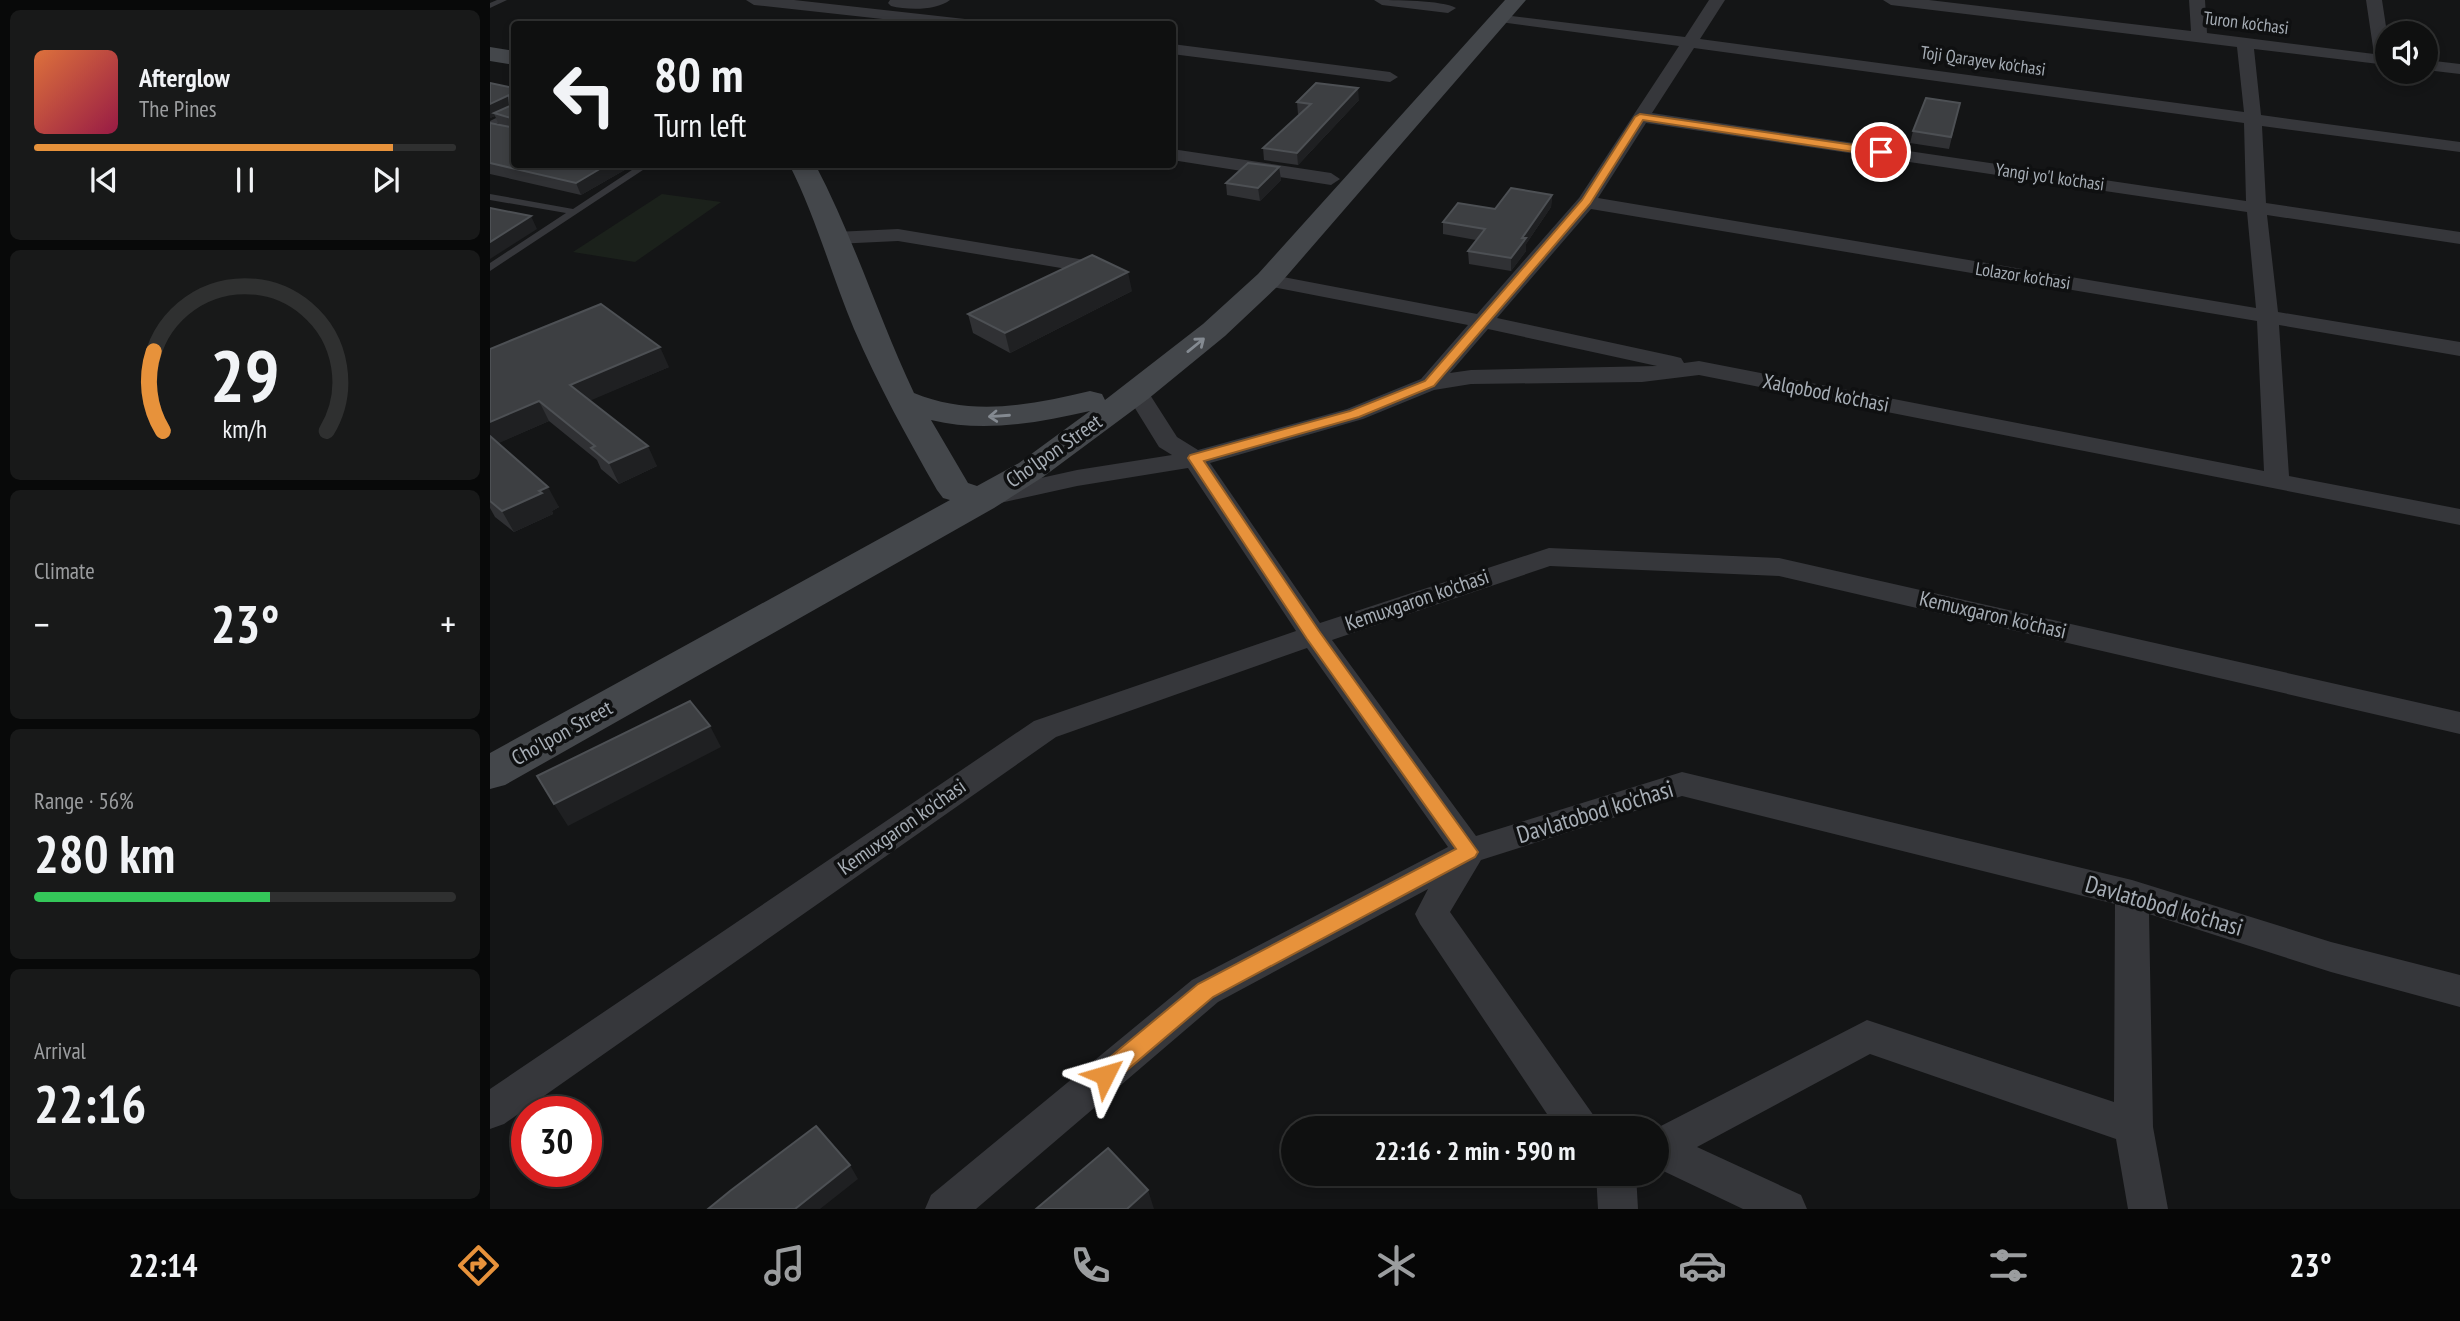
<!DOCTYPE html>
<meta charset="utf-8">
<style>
body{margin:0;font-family:"PT Sans Narrow",sans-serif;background:#181919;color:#f1f3f6;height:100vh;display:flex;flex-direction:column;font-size:26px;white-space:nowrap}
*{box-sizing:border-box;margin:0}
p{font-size:23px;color:#9b9d9f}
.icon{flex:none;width:38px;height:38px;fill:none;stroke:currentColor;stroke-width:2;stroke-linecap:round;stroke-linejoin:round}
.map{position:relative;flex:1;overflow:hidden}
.details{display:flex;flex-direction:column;gap:10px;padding:10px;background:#080909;width:490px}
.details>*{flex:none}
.banner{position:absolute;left:21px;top:21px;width:665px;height:147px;border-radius:7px;box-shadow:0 4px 10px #0003,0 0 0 2px #2f3030;background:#0f1010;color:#f1f3f6;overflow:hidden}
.buttons{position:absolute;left:1885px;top:21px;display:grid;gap:14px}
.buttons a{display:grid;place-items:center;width:63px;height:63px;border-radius:50%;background:#0f1010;box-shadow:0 4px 10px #0003,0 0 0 2px #2f3030;font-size:35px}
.speed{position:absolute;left:21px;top:1096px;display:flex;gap:14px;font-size:35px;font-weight:700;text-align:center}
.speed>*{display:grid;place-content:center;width:91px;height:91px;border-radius:50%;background:#0f1010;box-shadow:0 4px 10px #0003,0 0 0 2px #2f3030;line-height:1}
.speed .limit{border:10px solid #d22;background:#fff;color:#111}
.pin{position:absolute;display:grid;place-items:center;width:60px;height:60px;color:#fff;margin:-30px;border:4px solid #fff;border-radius:50%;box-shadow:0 2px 7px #0007}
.me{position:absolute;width:77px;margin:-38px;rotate:50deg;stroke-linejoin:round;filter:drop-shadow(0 0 5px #0008)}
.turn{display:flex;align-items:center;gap:24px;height:147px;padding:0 28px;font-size:32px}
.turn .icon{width:91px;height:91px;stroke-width:2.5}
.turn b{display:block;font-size:49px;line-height:60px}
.big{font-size:52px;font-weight:800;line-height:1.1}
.details .card{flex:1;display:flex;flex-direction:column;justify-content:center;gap:10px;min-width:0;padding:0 24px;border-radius:10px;background:#181919}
.details .dial{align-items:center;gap:0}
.dial svg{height:182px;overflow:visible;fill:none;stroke:#2f3030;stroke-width:7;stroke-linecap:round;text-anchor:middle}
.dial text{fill:#f1f3f6;stroke:none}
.song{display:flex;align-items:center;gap:21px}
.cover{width:84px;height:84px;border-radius:10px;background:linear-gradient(135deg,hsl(20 70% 55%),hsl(340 70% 35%))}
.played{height:7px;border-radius:4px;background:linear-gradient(90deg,#e7923b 85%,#2f3030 85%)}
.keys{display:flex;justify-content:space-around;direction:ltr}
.heat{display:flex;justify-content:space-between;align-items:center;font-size:38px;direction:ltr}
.charge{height:10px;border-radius:5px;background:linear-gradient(90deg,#34c759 56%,#2f3030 0)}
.trip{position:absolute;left:791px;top:1116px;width:388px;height:70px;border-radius:35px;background:#0f1010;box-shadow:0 4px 10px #0003,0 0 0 2px #2f3030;font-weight:800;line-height:70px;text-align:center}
.menu{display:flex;height:112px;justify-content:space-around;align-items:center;background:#060606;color:#9b9d9f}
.menu .icon{width:49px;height:49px}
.menu .current{color:#e7923b}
.menu b{font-size:32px;color:#f1f3f6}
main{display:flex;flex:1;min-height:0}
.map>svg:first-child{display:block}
.green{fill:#1b211b}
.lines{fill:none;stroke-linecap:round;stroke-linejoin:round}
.lane{fill:#36373b;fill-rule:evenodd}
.street{fill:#36373b;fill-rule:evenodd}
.secondary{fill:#44474b;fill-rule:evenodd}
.wall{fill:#303134}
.shaded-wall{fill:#1f2022}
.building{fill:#3d3f42;stroke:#4d5054;stroke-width:2}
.oneway{stroke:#848a91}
.route{fill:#e7923b;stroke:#965f26;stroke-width:2}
.labels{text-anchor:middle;stroke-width:7;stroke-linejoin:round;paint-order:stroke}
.far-street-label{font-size:18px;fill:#a7aeb6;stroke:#0f1011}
.street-label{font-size:21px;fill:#a7aeb6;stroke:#0f1011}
.near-street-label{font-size:24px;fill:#a7aeb6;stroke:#0f1011}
</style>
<main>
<section class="details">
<div class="card">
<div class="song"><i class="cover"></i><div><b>Afterglow</b><p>The Pines</p></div></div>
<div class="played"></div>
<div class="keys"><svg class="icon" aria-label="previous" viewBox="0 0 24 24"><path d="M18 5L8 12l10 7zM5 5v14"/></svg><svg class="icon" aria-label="pause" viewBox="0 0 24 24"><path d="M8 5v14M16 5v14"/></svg><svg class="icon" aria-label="next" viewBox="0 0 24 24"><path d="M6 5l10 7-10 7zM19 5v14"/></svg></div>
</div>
<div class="card dial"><svg viewBox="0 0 100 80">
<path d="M14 69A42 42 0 1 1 86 69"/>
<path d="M14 69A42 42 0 0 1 10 34" stroke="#e7923b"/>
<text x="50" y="56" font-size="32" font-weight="700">29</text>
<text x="50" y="72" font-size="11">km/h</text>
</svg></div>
<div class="card"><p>Climate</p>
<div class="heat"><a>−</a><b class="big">23°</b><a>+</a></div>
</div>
<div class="card"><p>Range · 56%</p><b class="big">280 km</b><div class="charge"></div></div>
<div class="card"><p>Arrival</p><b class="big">22:16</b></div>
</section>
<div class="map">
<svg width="1970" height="1209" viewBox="0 0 1970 1209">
<rect width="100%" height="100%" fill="#141516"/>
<!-- green -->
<path class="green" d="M172 194 231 202 145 262 83 252Z"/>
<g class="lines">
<!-- lane -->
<path class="lane" d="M7 0H17L0 8V3Z
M24 109V115L0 127V121Z
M151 164H162L0 271V263L76 213 0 200V194L83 209Z"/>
<!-- street -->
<path class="street" d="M256 0H304L475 19 483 24H438L264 5Z
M400 0H460C446 11 417 10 401 6L398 3Z
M884 0C904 0 952 0 966 8L958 13 892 5Z
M1219 0H1235L1210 39 1754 112 1747 47 1401 5 1393 0H1439L1701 31 1699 0H1715L1717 33 1884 54 1876 0H1892L1897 33V65L1764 49 1771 115 1970 142V152L1772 126 1776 203 1970 232V244L1777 215 1788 312 1970 342V356L1789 325 1799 476 1970 509V525L1209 375 1152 382 981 384 944 390 873 419 720 463 830 623 1059 548 1289 558 1970 712V734L1289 576 1060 566 842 640 986 836 1192 772 1642 880 1841 942 1970 975V1007L1841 972 1659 914 1663 1127 1678 1209H1638L1626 1139 1380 1054 1207 1147 1311 1195 1317 1209H1253L1167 1168V1129H1165L1377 1020 1624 1102 1625 904 1192 796 991 860 960 912 1104 1116 1109 1129H1067L930 924 925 914 938 889 728 1002 486 1209H435L441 1195 702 980 958 847 817 648 566 737 14 1124 0 1129V1089L544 721 806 631 698 468 587 486 492 507 483 505 479 499 483 493 587 470 682 455 669 447 635 392 639 387H655L687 437 708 450 857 409 931 379 978 325 778 286 771 284 767 280 771 276 778 274 987 314 1089 198 1189 46 1010 22 1005 20 1002 17 1005 14 1195 37ZM1204 48 1754 123 1756 201 1162 113ZM1156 123 1757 212 1766 308 1108 198ZM1101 209 1767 321 1774 471 1209 361 1194 363 1191 358 1183 356 1007 318ZM998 329 1167 366 981 370 960 373Z
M682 44 900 72 908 77 900 82 682 54Z
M1936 60 1970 64V74L1936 70Z
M682 149 841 173 850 179 841 185 682 160Z
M408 229 595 260 602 262 605 266 602 270 595 272 408 241 345 244 338 242 335 238 338 234 345 232Z
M1106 1174H1146L1148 1209H1108Z"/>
<!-- secondary -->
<path class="secondary" d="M1015 0H1036L788 286 735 336 658 399 553 477 504 508 15 785 0 789V753L460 500 453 498 447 490C417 437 388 385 364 329 341 274 326 217 299 164H325C364 238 389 319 424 393 482 417 541 405 600 391L612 394 615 400 713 324 768 274ZM600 411 529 463 487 486 478 483 441 420C494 433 547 423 600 411Z
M0 47 24 51V65L0 61Z"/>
</g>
<!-- wall -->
<path class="wall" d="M24 88V164H145L91 195 0 174V123L9 125 5 116 0 118Z
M869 100 808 165 774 160 773 148 810 114H808L807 102Z
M1470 103 1459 149 1420 143 1423 131Z
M789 167 791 180 770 201 737 195 736 183Z
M1062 195 1061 207 1036 244V251L1021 271 979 264 978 251 986 240 953 234V222Z
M642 291 520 353 483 333 478 314Z
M0 349 179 367 100 400 167 466 129 484 111 469 107 460 59 421 8 443 69 507 62 511 63 514 24 532 5 517 0 508Z"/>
<!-- shaded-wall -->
<path class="shaded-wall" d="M868 88 869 100 808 165 807 153Z
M19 95 24 106 4 113 5 116 0 118V104Z
M118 164H145L91 195 86 183Z
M789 167 791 180 770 201 768 188Z
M1062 195 1061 207 1036 244V251L1021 271V258L1032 238Z
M41 216 47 229 0 259V242Z
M638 272 642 291 520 353 515 333Z
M170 347 179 367 90 405 80 385Z
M49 401 59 421 0 447V422Z
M158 446 167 466 129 484 119 463Z
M58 487 69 507 62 511 63 514 24 532 12 511Z
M220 726 231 747 78 826 64 804Z
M360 1165 368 1179 330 1209H305Z
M658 1190 664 1209H637Z"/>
<!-- building -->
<path class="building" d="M0 83 24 88V164H118L86 183 0 163V123L20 127 21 118 4 113 20 106 19 95 0 104Z
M826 83 868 88 807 153 773 148 821 104 807 102Z
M1436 98 1470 103 1461 137 1423 131Z
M758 163 789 167 768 188 736 183Z
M1021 188 1062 195 1032 238H1036L1021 258 978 251 995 229 953 222 968 203 1005 209Z
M0 208 41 216 0 242Z
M602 255 638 272 515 333 478 314Z
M111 304 170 347 80 385 158 446 119 463 101 448 105 446 49 401 0 422V349Z
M0 436 58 487 49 491 52 493 12 511 0 501Z
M200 701 220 726 64 804 47 776Z
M326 1126 360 1165 305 1209H218L240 1191Z
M618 1148 658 1190 637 1209H546Z"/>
<!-- one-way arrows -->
<defs><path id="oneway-shaft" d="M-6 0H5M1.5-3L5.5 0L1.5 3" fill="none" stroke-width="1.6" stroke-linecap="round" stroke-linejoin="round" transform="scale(1.75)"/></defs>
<g class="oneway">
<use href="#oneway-shaft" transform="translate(706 345) rotate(-39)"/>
<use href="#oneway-shaft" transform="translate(509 416) rotate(176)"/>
</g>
<!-- route -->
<path class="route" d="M1150 114 1391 149 1397 152 1391 156 1153 120 1100 204 944 386 869 417 714 461 829 631 988 852 985 857 723 997 623 1082 615 1084 607 1082 604 1075 607 1068 708 984 966 849 817 639 698 458 700 455 860 411 935 381 1092 200 1145 117Z"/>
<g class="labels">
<!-- far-street labels -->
<g class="far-street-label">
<text transform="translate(1756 23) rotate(7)" y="6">Turon ko'chasi</text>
<text transform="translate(1493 61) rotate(8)" y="6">Toji Qarayev ko'chasi</text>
<text transform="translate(1560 177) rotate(8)" y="6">Yangi yo'l ko'chasi</text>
<text transform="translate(1533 276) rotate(9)" y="6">Lolazor ko'chasi</text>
</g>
<!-- street labels -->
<g class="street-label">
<text transform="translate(1336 393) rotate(11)" y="7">Xalqobod ko'chasi</text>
<text transform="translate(564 451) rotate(-35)" y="7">Cho'lpon Street</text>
<text transform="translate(927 600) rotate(-19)" y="7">Kemuxgaron ko'chasi</text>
<text transform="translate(1503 615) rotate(13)" y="7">Kemuxgaron ko'chasi</text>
<text transform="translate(72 733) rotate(-29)" y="7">Cho'lpon Street</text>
<text transform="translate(412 827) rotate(-35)" y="7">Kemuxgaron ko'chasi</text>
</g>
<!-- near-street labels -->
<g class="near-street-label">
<text transform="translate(1105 812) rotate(-17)" y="8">Davlatobod ko'chasi</text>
<text transform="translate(1674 906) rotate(16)" y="8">Davlatobod ko'chasi</text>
</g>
</g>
</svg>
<div class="buttons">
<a><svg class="icon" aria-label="sound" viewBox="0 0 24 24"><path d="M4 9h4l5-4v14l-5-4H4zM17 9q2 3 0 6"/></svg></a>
</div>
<div class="speed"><div class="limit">30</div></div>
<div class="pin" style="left:1391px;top:152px;background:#d93025"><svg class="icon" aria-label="arrive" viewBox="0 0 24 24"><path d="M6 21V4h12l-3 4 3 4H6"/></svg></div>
<svg class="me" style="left:615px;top:1075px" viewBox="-20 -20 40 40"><path d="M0-17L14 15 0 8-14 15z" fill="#e7923b" stroke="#fff" stroke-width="4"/></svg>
<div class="trip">22:16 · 2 min · 590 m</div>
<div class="banner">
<div class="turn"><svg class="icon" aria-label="left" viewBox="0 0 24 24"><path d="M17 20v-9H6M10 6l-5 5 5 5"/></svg><div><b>80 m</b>Turn left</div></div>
</div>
</div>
</main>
<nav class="menu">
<b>22:14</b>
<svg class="icon current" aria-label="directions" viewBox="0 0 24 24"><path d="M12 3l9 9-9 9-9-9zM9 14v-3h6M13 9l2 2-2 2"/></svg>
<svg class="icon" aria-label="music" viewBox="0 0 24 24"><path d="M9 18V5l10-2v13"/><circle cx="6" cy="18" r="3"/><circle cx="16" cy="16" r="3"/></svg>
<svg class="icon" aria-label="phone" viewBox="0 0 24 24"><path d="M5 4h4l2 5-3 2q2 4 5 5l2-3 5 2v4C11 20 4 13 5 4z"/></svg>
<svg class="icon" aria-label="climate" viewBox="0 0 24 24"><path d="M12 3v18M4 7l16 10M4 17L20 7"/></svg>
<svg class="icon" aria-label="car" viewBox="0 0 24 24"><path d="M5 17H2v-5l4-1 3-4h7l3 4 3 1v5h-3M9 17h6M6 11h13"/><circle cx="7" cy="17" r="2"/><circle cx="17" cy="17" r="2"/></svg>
<svg class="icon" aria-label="filters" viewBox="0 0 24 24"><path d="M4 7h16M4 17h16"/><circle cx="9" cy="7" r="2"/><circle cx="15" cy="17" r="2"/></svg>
<b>23°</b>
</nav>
